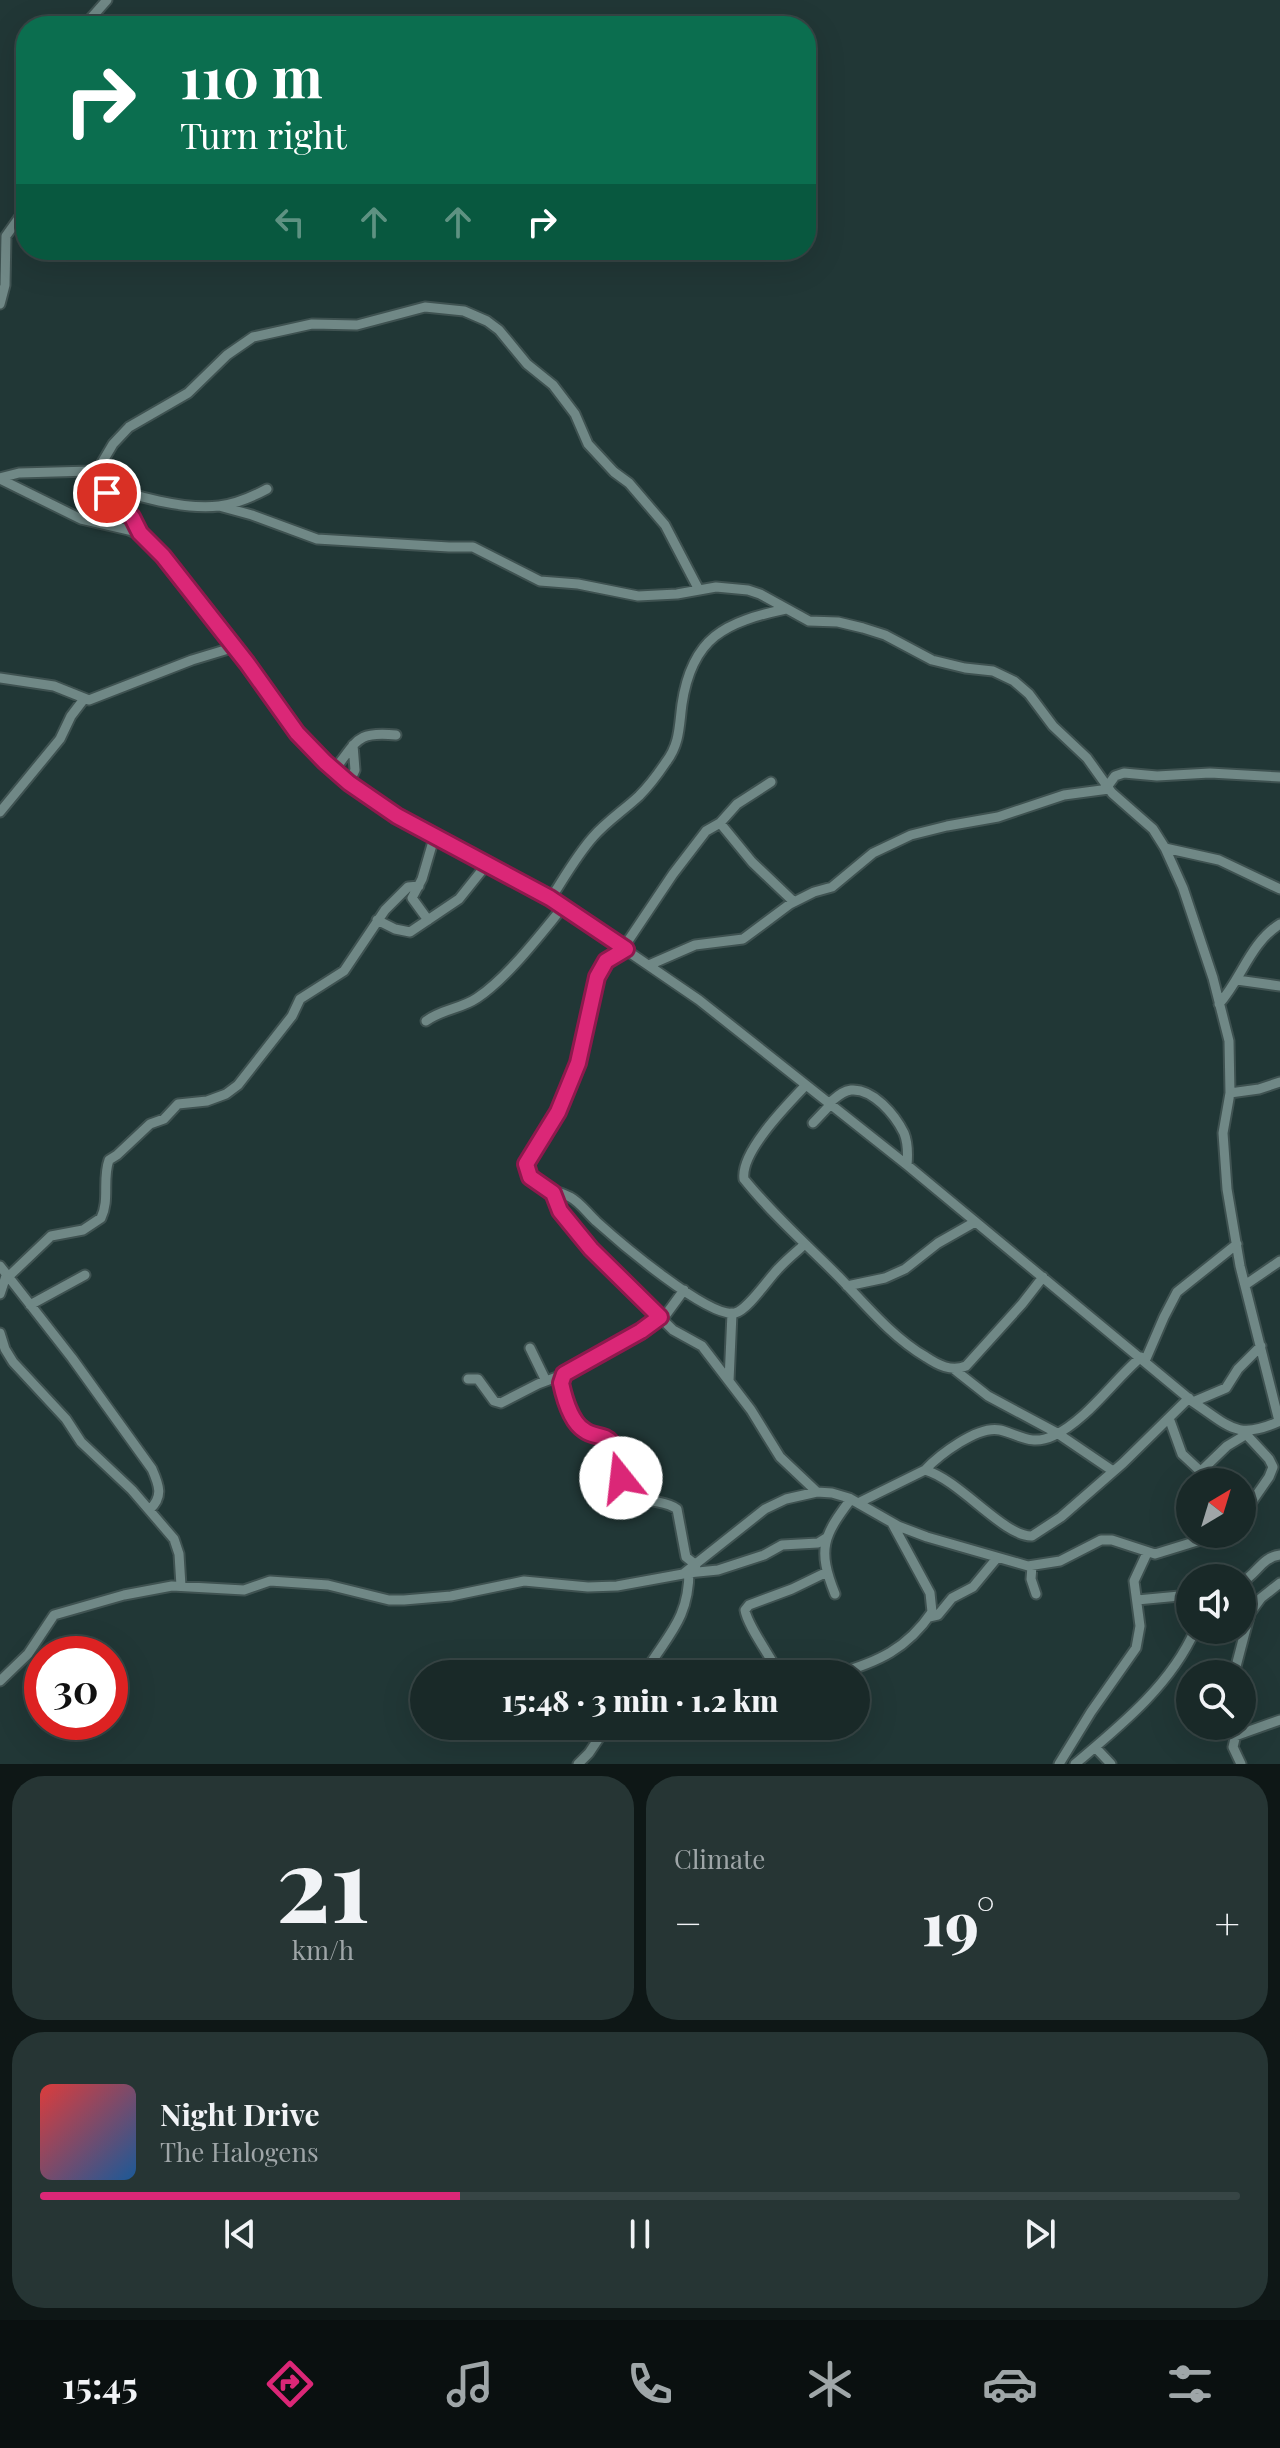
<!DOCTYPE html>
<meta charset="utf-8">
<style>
body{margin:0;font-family:"Playfair Display",serif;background:#263534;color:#f1f3f6;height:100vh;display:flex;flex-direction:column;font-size:30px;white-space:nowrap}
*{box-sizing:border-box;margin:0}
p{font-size:26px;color:#9fa6a8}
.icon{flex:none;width:44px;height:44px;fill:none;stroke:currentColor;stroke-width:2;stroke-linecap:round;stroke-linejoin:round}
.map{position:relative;height:1764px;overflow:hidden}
.drawer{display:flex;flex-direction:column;gap:12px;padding:12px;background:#0e1716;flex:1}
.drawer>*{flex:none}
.guide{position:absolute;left:16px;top:16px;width:800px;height:244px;border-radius:32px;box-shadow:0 8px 32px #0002,0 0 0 2px #374545;background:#0b6e4f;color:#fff;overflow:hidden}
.needle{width:52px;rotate:38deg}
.buttons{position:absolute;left:1176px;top:1468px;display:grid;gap:16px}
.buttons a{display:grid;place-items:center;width:80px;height:80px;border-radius:50%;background:#192928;box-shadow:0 8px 32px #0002,0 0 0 2px #374545;font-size:40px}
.speed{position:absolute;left:24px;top:1636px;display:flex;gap:16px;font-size:40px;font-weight:700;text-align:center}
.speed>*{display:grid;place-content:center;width:104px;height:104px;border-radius:50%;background:#192928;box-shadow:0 8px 32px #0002,0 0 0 2px #374545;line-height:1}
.speed .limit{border:12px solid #d22;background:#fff;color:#111}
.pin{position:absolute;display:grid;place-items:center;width:68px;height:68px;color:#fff;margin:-34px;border:4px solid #fff;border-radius:50%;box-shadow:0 2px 8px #0007}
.me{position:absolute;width:88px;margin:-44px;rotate:344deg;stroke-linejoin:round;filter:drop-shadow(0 0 6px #0008)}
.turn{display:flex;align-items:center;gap:28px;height:168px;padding:0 32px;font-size:36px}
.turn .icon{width:104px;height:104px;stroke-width:2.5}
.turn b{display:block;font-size:56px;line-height:68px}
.lanes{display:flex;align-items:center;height:76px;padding:0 32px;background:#0003;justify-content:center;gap:40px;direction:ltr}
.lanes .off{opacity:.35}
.big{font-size:60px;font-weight:800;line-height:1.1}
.drawer .widget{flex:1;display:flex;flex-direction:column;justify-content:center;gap:12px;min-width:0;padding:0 28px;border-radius:32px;background:#263534}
.drawer .dial{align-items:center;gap:0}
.dial b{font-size:104px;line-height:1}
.song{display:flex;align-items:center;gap:24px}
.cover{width:96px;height:96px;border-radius:12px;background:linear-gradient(135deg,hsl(0 70% 55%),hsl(210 70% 35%))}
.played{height:8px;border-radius:4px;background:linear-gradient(90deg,#db2777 35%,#374545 35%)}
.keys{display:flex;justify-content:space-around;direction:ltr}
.heat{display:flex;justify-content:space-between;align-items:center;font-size:44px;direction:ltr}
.drawer .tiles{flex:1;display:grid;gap:12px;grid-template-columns:1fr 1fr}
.widget:last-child{grid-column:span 2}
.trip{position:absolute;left:410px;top:1660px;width:460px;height:80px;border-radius:40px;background:#192928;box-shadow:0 8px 32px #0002,0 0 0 2px #374545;font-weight:800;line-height:80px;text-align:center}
.tabs{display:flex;height:128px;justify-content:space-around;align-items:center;background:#0a1010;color:#9fa6a8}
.tabs .icon{width:56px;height:56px}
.tabs .active{color:#db2777}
.tabs b{font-size:36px;color:#f1f3f6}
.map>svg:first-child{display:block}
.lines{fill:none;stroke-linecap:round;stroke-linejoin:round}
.street-casing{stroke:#3f5251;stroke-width:13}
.street{stroke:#708886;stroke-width:9}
.route-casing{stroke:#8e194d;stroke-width:20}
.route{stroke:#db2777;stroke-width:14}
</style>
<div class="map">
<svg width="1280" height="1764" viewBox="0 0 1280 1764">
<rect width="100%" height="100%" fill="#213736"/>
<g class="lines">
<defs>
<path id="street" d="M84 26 107 0
M0 304 5 285 6 236 26 208
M100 466C97 496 130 509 140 533
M0 478 19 473 91 471 100 466 113 444 129 427 188 393 227 355 253 337 312 324 357 325 425 307 464 311 487 321 499 330 527 364 553 385 575 414 588 444 614 472 629 483 665 525 699 590
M0 479 81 519 129 530 145 537 207 611 297 733 311 750 349 783 397 816 550 898 699 1000 907 1165 1193 1402C1229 1426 1237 1441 1280 1421
M102 482C131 497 187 510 219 506 236 504 252 497 267 489
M219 506 252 515 317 539 449 547H473L540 581 578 584 638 596 677 594 716 587 748 590 760 594 809 621 838 622 863 628 885 635 932 660 965 668 993 671 1014 681 1029 694 1053 726 1087 758 1112 793 1153 829 1165 848 1183 888 1213 978 1229 1041 1230 1093 1223 1133 1227 1189 1240 1266 1279 1421
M0 678 54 686 89 700 192 660 235 647
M334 770C358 741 355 731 396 735
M349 783 355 770 353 745
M1107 787 1115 776 1124 773 1157 776 1210 773 1280 777
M0 812 60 739 71 716 84 699
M720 823 752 862 794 902
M1165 848 1219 860 1280 889
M551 898C564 878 577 855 593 837 606 822 624 810 639 796 649 786 658 774 666 762 680 744 679 726 682 704 692 637 725 622 786 609
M377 920 395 929 410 932 459 899 487 864
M428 920 412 898 422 879 434 838
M624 947 673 874 706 831 720 823 737 804 771 782
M626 949C579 974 594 1025 576 1068 570 1083 564 1099 557 1114 548 1132 524 1151 528 1173 540 1189 553 1189 570 1197 580 1202 588 1214 597 1222 618 1241 709 1319 735 1313 748 1310 768 1279 778 1269 786 1260 796 1252 805 1244
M649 965 695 945 743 939 790 904 814 892 832 887 873 853 911 835 947 826 998 817 1064 795 1109 789
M1237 980 1280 986
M1219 1004C1242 978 1250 943 1280 924
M426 1021C442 1009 461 1009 477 998 508 977 539 936 563 907
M806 1085C788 1104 740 1152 744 1179 772 1214 807 1245 839 1277 866 1305 892 1337 926 1357 938 1365 951 1372 966 1366L1022 1304 1043 1277
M1230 1093 1259 1089 1280 1082
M829 1103C836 1098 842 1091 851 1090 873 1088 895 1115 904 1133 908 1143 908 1154 907 1165
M813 1123 831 1104
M553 1193 560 1211 591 1249 673 1330 702 1346 751 1410 780 1457 817 1492
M0 1266 72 1358 152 1469C159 1485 164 1497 149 1510
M7 1278 51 1236 83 1230 101 1218C110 1200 102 1179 109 1160L117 1155 150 1124 164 1119 178 1104 207 1101 226 1094 238 1085 292 1016 300 999 344 971 385 910 408 887 419 886
M1245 1285 1280 1261
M847 1286 885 1278 905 1269 938 1243 975 1222
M0 1294 6 1276
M30 1305 85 1275
M662 1320 684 1290
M0 1333 5 1349 13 1362 66 1419 81 1442 132 1490 174 1539 179 1554 181 1586
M530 1348 546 1381
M1145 1361 1164 1317 1177 1292 1237 1244
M955 1370 988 1396 1057 1433 1113 1471
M564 1374C559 1389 570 1420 583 1430 590 1436 601 1435 609 1439L614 1450 613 1468C623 1481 636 1497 653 1501 662 1503 669 1503 677 1509L685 1552 686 1557 696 1565
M468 1379H478L494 1401 501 1403 538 1384 573 1371 660 1317
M729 1381 732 1313
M1193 1402 1226 1388 1238 1369 1261 1346
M1169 1418 1182 1454 1212 1482
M925 1470C939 1455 978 1425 1000 1430 1020 1435 1031 1446 1053 1436 1087 1420 1112 1382 1141 1357
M1200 1472 1227 1446 1247 1434
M858 1503 925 1470C960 1480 1004 1537 1032 1536L1061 1517 1123 1463 1189 1398
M1242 1516 1269 1477 1273 1467 1269 1459 1244 1432
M1032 1566 1031 1579 1036 1594
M688 1573 718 1570 764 1555 782 1545 818 1543 826 1538
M1242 1582C1257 1574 1262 1557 1280 1555
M835 1594C817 1549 823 1536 851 1499
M1137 1600 1190 1595
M929 1617 938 1615 952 1598 973 1587 997 1558
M644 1674C667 1635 689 1620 689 1571
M779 1674C771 1657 747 1625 745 1610L749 1605 792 1589 827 1572
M836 1674C878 1662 907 1649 932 1612L930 1593 892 1523
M1234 1674 1250 1613 1261 1598 1280 1583
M0 1681 28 1654 54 1615 124 1595 172 1586 244 1590 270 1581 328 1585 389 1600H404L451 1596 524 1581 588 1587 617 1586 683 1574 765 1509 786 1499 817 1492 832 1493 849 1498 898 1526 927 1537 1028 1566 1060 1561 1101 1540H1112L1155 1554 1220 1534
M1238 1726 1233 1747 1241 1764
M1235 1736 1280 1720
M1095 1747 1111 1764
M578 1764 589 1753 607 1726
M1059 1764 1091 1712 1136 1648 1140 1626 1134 1581 1147 1553
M1075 1764C1120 1726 1171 1685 1195 1630"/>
</defs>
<!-- street casing -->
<use href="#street" class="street-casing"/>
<!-- street -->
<use href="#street" class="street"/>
</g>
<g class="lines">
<defs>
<path id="route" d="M107 493 132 517 140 533 163 556 247 663 297 733 325 762 349 783 397 816 550 898 626 949 606 961 597 977 578 1063 558 1112 526 1164 530 1177 553 1193 560 1211 591 1249 660 1317 641 1331 564 1374 561 1383C564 1397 571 1422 584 1430 594 1438 604 1433 613 1444V1468L621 1478"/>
</defs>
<!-- route casing -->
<use href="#route" class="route-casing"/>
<!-- route -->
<use href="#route" class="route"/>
</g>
</svg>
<div class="buttons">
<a><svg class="needle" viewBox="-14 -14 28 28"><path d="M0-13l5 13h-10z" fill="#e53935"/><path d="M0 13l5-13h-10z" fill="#9fa6a8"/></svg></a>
<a><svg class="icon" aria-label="sound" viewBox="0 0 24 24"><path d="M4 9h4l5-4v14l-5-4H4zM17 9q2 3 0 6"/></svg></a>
<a><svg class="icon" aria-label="search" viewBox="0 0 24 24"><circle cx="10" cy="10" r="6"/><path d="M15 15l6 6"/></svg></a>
</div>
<div class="speed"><div class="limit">30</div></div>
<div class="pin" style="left:107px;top:493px;background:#d93025"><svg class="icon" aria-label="arrive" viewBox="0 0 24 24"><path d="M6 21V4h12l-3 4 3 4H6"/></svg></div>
<svg class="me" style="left:621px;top:1478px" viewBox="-20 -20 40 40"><circle r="19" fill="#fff"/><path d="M0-13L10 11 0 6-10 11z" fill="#db2777"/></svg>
<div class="trip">15:48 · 3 min · 1.2 km</div>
<div class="guide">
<div class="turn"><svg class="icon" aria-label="right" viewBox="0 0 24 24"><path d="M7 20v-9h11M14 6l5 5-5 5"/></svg><div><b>110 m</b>Turn right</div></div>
<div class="lanes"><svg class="icon off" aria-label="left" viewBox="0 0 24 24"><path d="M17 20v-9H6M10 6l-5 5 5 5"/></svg><svg class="icon off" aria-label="ahead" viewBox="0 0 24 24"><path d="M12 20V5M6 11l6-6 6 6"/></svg><svg class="icon off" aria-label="ahead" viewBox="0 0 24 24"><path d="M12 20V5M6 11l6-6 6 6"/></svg><svg class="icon" aria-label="right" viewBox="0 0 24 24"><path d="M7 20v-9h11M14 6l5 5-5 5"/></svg></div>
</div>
</div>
<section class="drawer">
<div class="tiles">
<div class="widget dial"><b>21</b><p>km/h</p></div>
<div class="widget"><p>Climate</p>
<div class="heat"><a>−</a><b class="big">19°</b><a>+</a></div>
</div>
<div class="widget">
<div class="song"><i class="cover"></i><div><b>Night Drive</b><p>The Halogens</p></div></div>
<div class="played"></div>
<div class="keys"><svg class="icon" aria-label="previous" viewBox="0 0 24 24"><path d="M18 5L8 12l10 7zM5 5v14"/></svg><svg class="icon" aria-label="pause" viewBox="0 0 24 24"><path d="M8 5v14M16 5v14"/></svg><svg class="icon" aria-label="next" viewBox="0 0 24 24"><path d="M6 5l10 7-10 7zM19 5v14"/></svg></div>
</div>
</div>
</section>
<nav class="tabs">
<b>15:45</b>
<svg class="icon active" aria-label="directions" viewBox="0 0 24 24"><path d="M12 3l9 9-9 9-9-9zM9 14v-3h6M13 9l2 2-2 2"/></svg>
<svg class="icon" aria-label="music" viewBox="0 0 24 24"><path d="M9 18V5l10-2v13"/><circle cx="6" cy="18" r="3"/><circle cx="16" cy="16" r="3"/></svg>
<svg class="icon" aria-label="phone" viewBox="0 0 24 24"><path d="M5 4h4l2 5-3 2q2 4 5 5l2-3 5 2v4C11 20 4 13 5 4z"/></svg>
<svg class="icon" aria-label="climate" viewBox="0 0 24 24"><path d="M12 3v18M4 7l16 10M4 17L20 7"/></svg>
<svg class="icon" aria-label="car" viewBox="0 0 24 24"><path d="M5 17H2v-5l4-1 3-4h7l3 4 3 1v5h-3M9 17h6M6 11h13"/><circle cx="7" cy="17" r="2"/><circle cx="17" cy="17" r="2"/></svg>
<svg class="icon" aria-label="filters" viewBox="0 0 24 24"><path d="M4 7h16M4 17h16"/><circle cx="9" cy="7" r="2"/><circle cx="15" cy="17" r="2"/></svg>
</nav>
